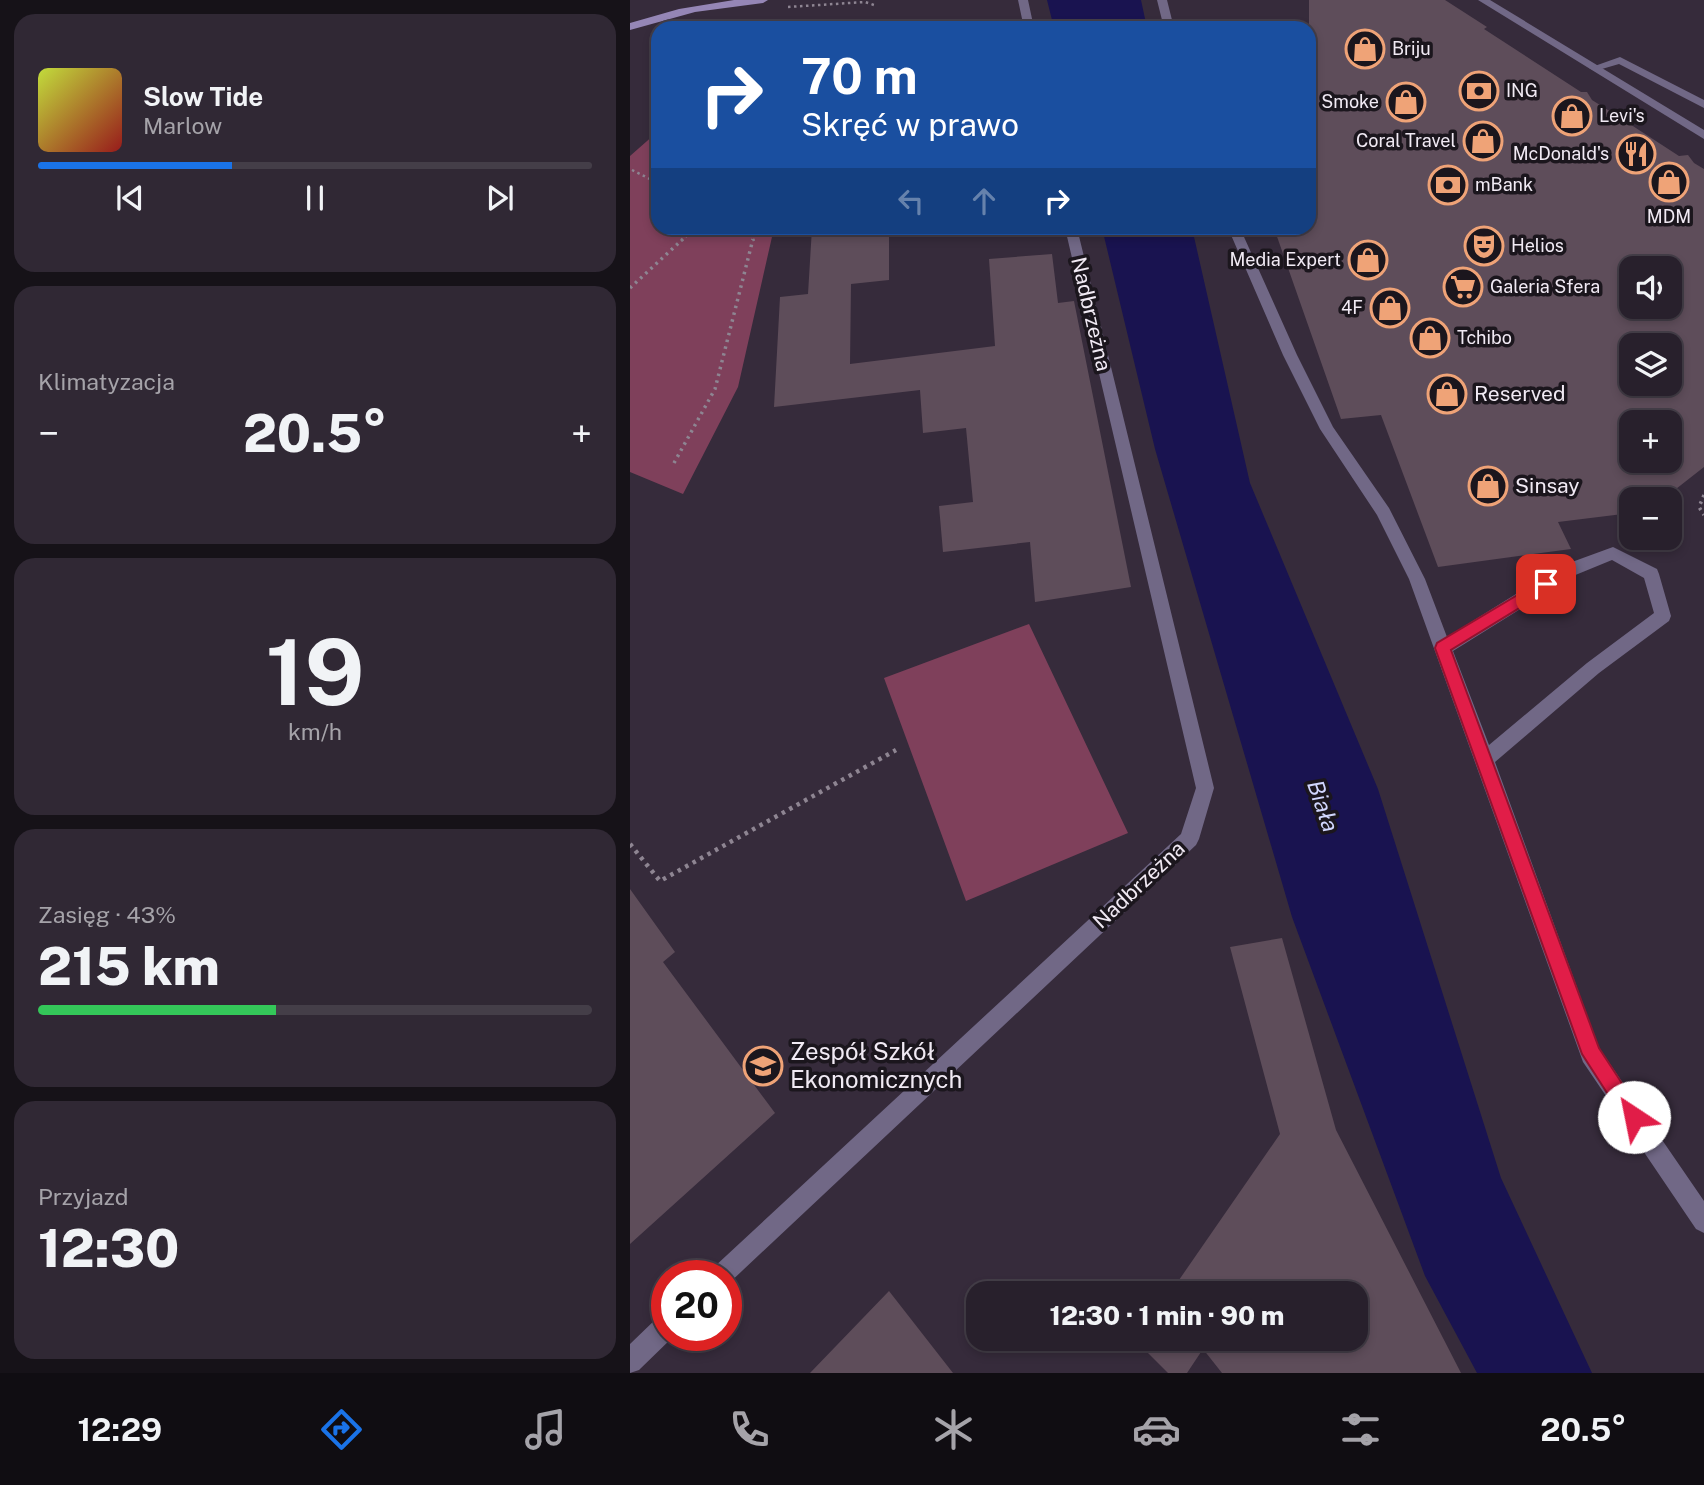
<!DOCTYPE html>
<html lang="pl">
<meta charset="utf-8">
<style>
body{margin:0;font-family:"Public Sans",sans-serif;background:#302834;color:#f1f3f6;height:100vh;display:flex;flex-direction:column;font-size:26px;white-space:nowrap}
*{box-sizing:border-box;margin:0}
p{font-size:23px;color:#a5a3a9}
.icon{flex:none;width:38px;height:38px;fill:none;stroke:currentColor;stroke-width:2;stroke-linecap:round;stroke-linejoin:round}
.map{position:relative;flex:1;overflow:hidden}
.sheet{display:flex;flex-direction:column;gap:14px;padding:14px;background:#161218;width:630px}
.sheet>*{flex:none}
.guide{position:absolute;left:21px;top:21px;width:665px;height:214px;border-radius:21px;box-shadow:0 4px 10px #0003,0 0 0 2px #443e48;background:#1a4fa0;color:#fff;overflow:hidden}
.fabs{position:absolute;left:989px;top:256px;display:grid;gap:14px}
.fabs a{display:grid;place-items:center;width:63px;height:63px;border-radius:14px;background:#28202c;box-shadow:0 4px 10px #0003,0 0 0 2px #443e48;font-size:35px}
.speed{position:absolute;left:21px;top:1260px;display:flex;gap:14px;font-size:35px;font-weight:700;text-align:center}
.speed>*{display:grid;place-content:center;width:91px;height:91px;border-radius:50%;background:#28202c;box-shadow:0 4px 10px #0003,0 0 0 2px #443e48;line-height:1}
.speed .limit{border:10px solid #d22;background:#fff;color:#111}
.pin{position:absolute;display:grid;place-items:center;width:60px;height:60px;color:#fff;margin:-30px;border-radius:14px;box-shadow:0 4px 10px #0006}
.me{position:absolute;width:77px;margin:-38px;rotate:326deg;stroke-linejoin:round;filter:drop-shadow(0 0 5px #0008)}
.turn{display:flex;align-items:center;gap:24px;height:147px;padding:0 35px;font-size:32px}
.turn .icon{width:91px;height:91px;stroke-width:2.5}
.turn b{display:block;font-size:49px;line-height:60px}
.lanes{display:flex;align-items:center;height:66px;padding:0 35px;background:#0003;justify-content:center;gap:35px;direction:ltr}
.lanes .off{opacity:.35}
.big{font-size:52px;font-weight:800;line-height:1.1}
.sheet .widget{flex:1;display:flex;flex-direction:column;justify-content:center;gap:10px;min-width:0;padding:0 24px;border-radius:21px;background:#302834}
.sheet .dial{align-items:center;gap:0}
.dial b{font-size:91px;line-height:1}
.song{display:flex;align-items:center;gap:21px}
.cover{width:84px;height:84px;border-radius:10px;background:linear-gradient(135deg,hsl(70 70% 55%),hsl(0 70% 35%))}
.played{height:7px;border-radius:4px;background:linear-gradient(90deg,#1a73e8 35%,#443e48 35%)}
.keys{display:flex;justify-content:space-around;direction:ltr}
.heat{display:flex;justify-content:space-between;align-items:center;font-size:38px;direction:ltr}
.charge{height:10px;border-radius:5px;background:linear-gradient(90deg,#34c759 43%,#443e48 0)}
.trip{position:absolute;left:336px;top:1281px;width:402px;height:70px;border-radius:21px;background:#28202c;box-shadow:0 4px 10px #0003,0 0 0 2px #443e48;font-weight:800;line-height:70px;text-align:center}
.menu{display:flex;height:112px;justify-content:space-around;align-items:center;background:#100d12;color:#a5a3a9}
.menu .icon{width:49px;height:49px}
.menu .selected{color:#1a73e8}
.menu b{font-size:32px;color:#f1f3f6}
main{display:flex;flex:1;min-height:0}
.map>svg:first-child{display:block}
.green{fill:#7f405b}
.water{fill:#191350}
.building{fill:#5e4d5a;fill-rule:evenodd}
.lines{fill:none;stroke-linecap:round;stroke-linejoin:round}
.path-far2{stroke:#8e8592;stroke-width:2.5;stroke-dasharray:2.5 3.5;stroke-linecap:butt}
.path-far1{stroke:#8e8592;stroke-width:3.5;stroke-dasharray:2.5 4.5;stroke-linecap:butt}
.path{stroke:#8e8592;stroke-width:4.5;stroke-dasharray:3.5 5;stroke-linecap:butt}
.lane{fill:#716886;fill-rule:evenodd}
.street{fill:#716886;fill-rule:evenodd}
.secondary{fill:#9586b6;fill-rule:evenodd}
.route{fill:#e11d48;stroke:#92132f;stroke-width:2}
.labels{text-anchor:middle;stroke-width:7;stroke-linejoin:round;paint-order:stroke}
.far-poi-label{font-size:18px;fill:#f1eaf4;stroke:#1b161d;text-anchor:start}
.street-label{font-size:21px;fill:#f1eaf4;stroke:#1b161d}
.poi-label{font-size:21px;fill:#f1eaf4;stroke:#1b161d;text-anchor:start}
.water-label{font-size:23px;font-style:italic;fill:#d1d6fd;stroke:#1b161d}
.near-poi-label{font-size:24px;fill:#f1eaf4;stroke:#1b161d;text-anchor:start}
</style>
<main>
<section class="sheet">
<div class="widget">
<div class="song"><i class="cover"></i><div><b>Slow Tide</b><p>Marlow</p></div></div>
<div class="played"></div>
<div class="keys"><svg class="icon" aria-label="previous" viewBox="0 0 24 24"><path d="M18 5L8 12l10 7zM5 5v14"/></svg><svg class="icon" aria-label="pause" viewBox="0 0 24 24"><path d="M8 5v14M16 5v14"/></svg><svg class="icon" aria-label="next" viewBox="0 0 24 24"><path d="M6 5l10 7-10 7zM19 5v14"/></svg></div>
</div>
<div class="widget"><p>Klimatyzacja</p>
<div class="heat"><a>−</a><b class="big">20.5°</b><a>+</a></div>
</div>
<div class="widget dial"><b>19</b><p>km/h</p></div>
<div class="widget"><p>Zasięg · 43%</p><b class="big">215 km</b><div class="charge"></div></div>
<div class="widget"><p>Przyjazd</p><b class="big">12:30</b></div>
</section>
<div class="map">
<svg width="1074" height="1373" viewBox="0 0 1074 1373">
<rect width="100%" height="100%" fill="#362b3b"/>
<!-- green -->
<path class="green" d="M25 134 28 135V228H144L108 387 53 494 0 472V156Z
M399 624 498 833 336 901 254 678Z"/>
<!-- water -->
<path class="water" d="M417 0H511L517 28H424Z
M472 228H562L620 483 748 789 871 1178 962 1373H847L795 1276 662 917 525 449Z"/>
<!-- building -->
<path class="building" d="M679 0H815L857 27 854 29 951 92H957L962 100 989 117 1049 156 1058 155 1064 163 1074 169V467L1037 496 1038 499H1001V513L928 522 941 549 808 567 751 415 711 419 644 228H679ZM1001 268H1040V306H1001ZM1001 345H1040V383H1001ZM1001 422H1040V460H1001Z
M182 228H259V280L221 284 220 364 365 346 359 259 422 254 428 303 444 301 501 587 405 602 400 542 313 552 309 506 343 502 336 428 293 433 290 390 144 407 150 297 178 294Z
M0 889 45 952 33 962 145 1113 0 1244Z
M652 938 706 1130 831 1373H592L573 1349 557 1373H538L507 1342 509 1339H726V1293H540L650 1134 600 947Z
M259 1291 323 1373H180Z"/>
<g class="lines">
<!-- path-far2 -->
<path class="path-far2" d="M158 7 235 2 244 5
M2 170 28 183
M118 228 124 241
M51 241 65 228"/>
<!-- path-far1 -->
<path class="path-far1" d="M0 288 53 239
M44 463 85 389 123 239
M1074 495 1069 507 1074 515"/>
<!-- path -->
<path class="path" d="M0 844 30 881 266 750"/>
<!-- lane -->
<path class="lane" d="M527 0H537L544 28H534Z
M990 57 1074 100V108L989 64 965 71 959 68Z
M598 228H610L667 355 703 427 759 508 795 579 817 637 931 566 983 547 1027 569 1029 574 1041 616 1039 621 969 673 865 762 969 1048 1074 1201V1233L1066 1229 953 1062 779 579 747 515 690 429 653 355ZM982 560 1014 578 1024 613 957 663 859 745 823 651 943 576Z"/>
<!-- street -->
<path class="street" d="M388 0H398L404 28H394Z
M848 0H860L1074 130V139Z
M435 228H447L584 788 569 839 566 845 96 1286V1276H79L83 1268 551 834 566 788Z
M37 1314V1335H45L9 1370 0 1373V1344L28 1317Z"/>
<!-- secondary -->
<path class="secondary" d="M104 0H138L133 3 65 12 0 30V23L49 9Z"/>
</g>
<!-- route -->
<path class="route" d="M916 578 922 580 924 584 922 588 821 650 969 1048 1014 1117 1011 1124 1004 1127 997 1124 952 1054 805 648 807 643Z"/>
<!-- icons -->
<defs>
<symbol id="shop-ring" viewBox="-11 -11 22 22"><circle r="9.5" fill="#1b161d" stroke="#efa377" stroke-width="1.5"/><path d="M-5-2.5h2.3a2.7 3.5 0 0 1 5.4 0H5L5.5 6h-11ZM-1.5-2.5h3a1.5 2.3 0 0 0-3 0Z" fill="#efa377"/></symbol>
<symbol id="bank-ring" viewBox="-11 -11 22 22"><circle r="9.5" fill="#1b161d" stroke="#efa377" stroke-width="1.5"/><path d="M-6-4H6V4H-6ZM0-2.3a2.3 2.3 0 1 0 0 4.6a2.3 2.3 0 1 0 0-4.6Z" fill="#efa377"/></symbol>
<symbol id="restaurant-ring" viewBox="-11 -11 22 22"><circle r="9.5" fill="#1b161d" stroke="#efa377" stroke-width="1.5"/><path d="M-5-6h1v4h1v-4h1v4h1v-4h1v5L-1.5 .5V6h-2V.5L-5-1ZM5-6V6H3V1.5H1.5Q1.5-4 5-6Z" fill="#efa377"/></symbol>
<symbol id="theatre-ring" viewBox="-11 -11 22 22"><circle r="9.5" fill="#1b161d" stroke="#efa377" stroke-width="1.5"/><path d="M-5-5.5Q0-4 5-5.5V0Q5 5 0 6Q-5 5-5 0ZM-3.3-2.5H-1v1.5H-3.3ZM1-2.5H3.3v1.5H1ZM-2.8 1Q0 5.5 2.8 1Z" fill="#efa377"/></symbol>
<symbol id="supermarket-ring" viewBox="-11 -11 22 22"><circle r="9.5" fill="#1b161d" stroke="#efa377" stroke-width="1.5"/><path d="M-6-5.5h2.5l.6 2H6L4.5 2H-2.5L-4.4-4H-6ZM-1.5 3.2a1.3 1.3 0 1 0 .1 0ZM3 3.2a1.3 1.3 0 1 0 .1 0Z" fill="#efa377"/></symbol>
<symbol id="school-ring" viewBox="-11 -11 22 22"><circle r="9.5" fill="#1b161d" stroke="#efa377" stroke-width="1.5"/><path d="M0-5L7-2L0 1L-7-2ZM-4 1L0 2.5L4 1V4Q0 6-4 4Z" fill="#efa377"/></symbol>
</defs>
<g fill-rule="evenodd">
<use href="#shop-ring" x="713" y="27" width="44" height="44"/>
<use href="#bank-ring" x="827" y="69" width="44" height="44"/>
<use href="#shop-ring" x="754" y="80" width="44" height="44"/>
<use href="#shop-ring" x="920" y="94" width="44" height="44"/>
<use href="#shop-ring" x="831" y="119" width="44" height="44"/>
<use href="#restaurant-ring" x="984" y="132" width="44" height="44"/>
<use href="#shop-ring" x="1017" y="160" width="44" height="44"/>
<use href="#bank-ring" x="796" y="163" width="44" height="44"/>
<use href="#theatre-ring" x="832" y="224" width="44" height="44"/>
<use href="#shop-ring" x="716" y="238" width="44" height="44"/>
<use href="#supermarket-ring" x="811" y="265" width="44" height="44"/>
<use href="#shop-ring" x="738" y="286" width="44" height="44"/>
<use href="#shop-ring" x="778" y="316" width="44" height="44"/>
<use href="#shop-ring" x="795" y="372" width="44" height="44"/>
<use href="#shop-ring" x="836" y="464" width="44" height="44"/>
<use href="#school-ring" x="111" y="1044" width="44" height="44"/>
</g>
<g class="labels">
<!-- far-poi labels -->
<g class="far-poi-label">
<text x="762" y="55">Briju</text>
<text x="876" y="97">ING</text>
<text x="749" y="108" text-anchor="end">Smoke</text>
<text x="969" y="122">Levi's</text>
<text x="826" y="147" text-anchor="end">Coral Travel</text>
<text x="979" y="160" text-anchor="end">McDonald's</text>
<text x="845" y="191">mBank</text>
<text x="1039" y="223" text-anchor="middle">MDM</text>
<text x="881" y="252">Helios</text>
<text x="711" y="266" text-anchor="end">Media Expert</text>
<text x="860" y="293">Galeria Sfera</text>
<text x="733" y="314" text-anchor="end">4F</text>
<text x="827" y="344">Tchibo</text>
</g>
<!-- street labels -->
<g class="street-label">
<text transform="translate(461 314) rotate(77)" y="7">Nadbrzeżna</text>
<text transform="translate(509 885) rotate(-43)" y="7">Nadbrzeżna</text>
</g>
<!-- poi labels -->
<g class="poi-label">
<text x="844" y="401">Reserved</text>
<text x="885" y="493">Sinsay</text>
</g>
<!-- water labels -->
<g class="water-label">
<text transform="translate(693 806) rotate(71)" y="8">Biała</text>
</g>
<!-- near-poi labels -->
<g class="near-poi-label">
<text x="160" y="1060">Zespół Szkół<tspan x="160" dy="28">Ekonomicznych</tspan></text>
</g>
</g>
</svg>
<div class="fabs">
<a><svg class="icon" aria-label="sound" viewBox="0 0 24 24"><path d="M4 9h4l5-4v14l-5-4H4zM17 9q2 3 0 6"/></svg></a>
<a><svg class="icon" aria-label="layers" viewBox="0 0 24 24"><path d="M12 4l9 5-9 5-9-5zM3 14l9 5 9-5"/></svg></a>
<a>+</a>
<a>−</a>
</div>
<div class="speed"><div class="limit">20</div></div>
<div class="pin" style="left:916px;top:584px;background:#d93025"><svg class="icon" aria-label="arrive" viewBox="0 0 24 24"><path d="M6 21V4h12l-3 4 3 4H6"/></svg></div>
<svg class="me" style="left:1004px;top:1117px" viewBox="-20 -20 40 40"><circle r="19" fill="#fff"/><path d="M0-13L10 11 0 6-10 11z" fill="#e11d48"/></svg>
<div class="trip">12:30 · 1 min · 90 m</div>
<div class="guide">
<div class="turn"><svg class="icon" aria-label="right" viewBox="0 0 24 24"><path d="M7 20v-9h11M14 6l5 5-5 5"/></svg><div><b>70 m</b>Skręć w prawo</div></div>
<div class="lanes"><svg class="icon off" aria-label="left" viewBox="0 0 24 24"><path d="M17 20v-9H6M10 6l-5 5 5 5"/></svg><svg class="icon off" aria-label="ahead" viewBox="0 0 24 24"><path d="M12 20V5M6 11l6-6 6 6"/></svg><svg class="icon" aria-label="right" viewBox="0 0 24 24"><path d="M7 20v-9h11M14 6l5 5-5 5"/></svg></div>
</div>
</div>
</main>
<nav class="menu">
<b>12:29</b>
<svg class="icon selected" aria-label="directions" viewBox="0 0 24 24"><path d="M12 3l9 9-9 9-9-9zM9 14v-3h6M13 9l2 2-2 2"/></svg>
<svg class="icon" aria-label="music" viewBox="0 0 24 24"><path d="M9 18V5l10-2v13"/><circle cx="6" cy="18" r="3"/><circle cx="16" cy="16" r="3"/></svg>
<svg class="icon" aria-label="phone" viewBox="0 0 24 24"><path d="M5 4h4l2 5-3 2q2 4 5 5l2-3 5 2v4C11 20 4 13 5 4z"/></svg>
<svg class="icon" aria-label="climate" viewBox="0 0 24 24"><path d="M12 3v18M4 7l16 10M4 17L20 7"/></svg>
<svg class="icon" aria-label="car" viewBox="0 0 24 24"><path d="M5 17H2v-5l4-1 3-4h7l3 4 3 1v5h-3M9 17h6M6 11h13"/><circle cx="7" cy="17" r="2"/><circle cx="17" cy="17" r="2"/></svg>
<svg class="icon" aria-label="filters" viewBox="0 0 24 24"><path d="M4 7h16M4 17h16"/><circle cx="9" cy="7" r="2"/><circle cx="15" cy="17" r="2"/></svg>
<b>20.5°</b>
</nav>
